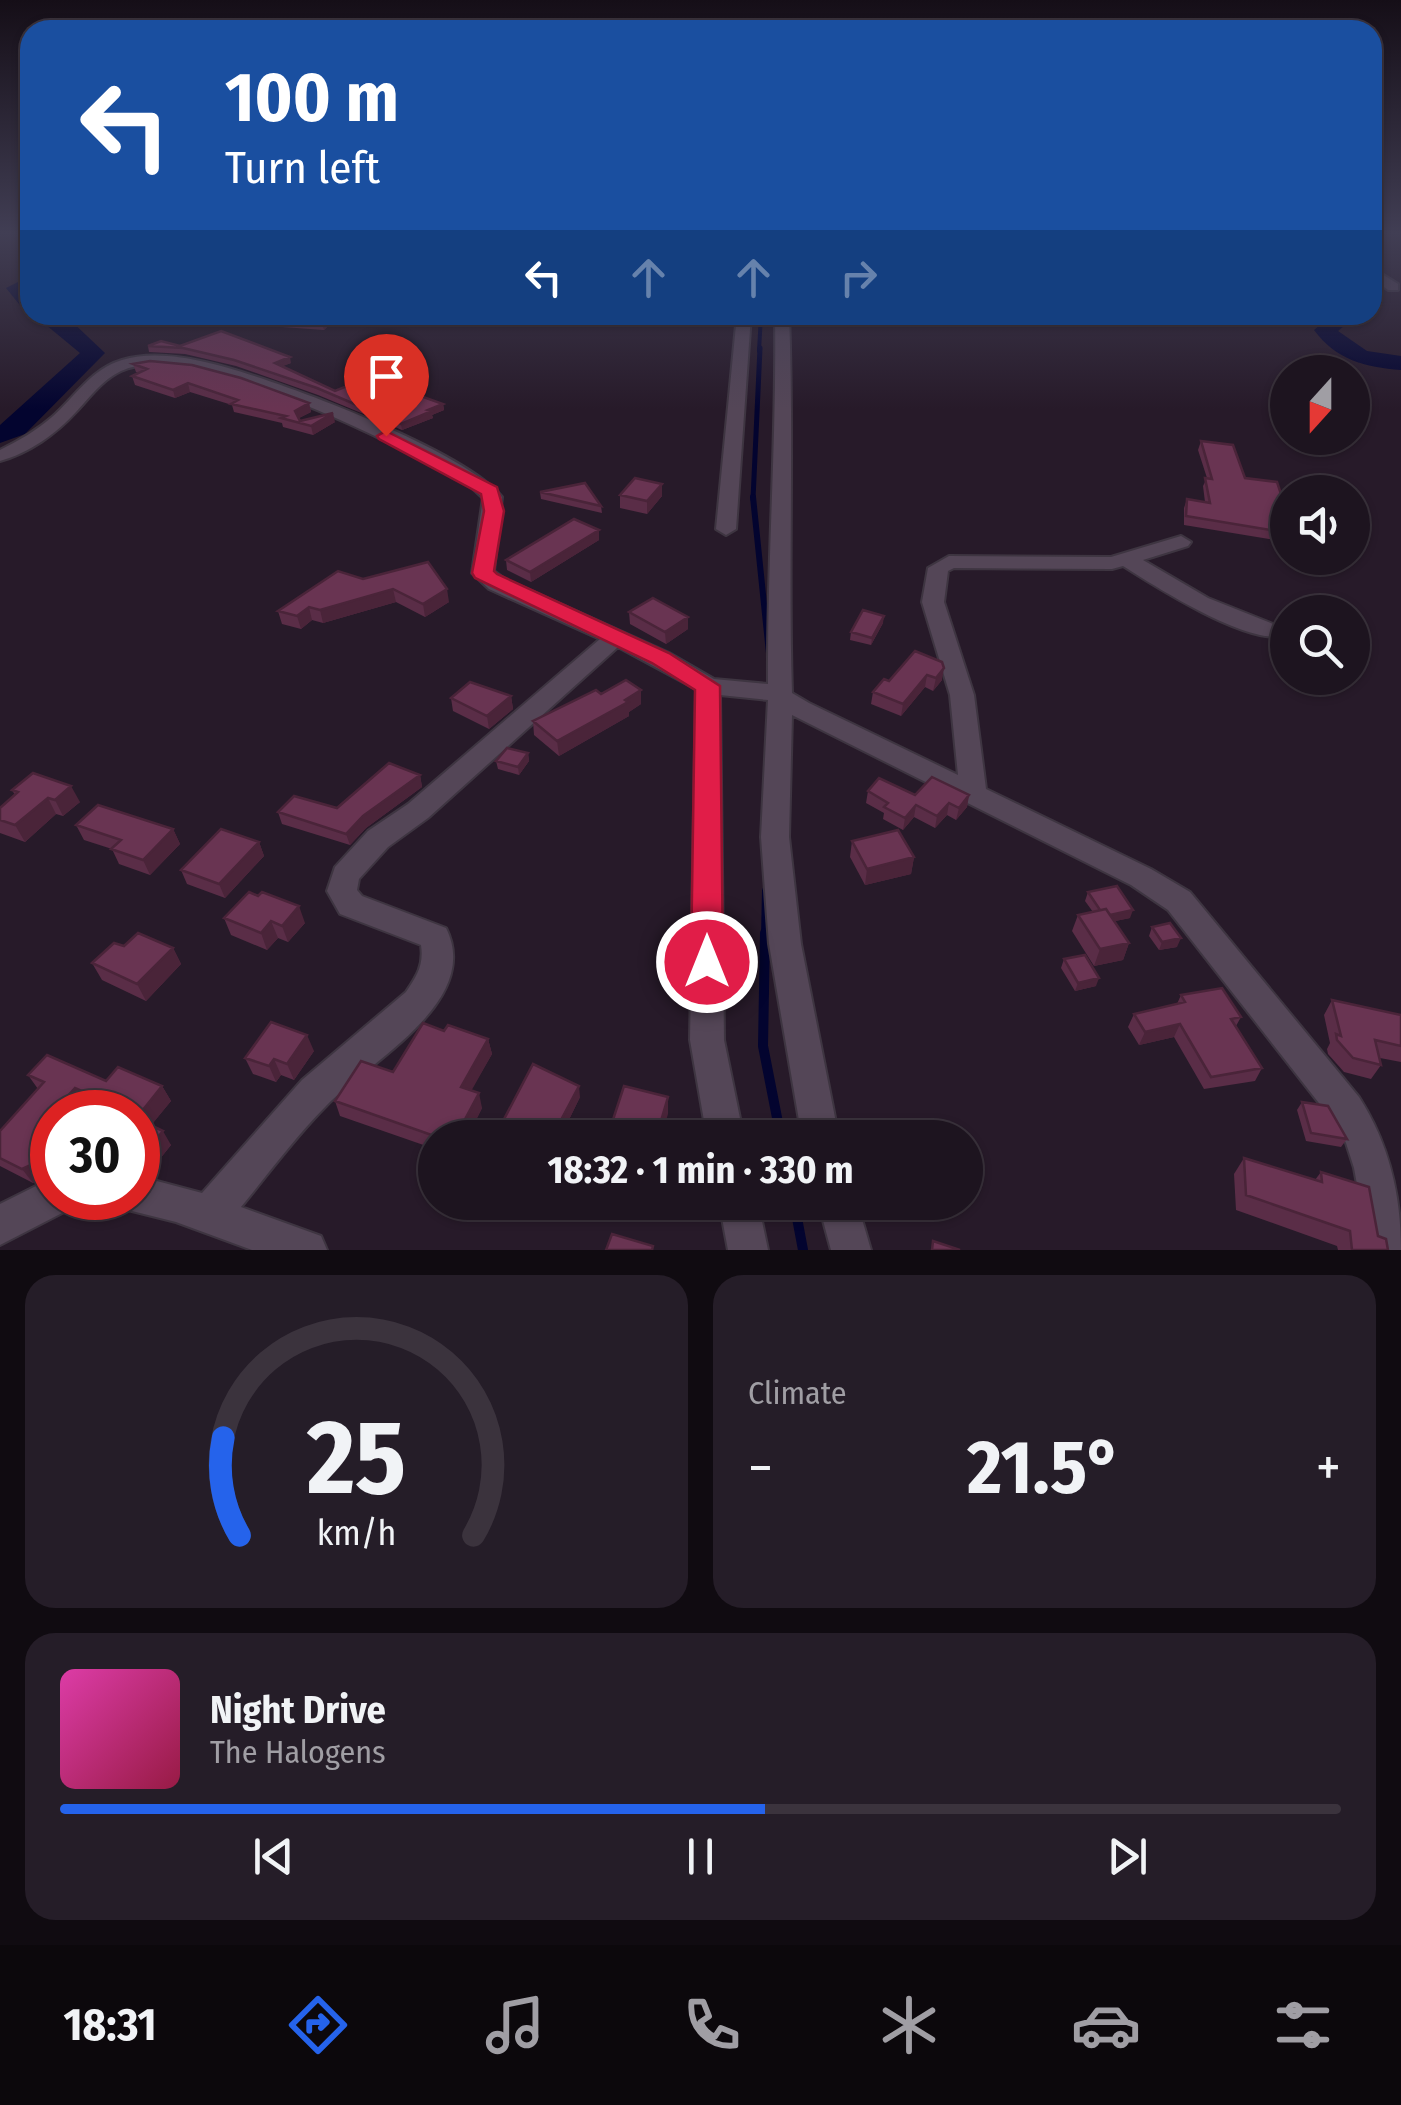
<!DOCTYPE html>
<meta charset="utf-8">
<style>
body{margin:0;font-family:"Fira Sans Condensed",sans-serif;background:#251d28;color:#f1f3f6;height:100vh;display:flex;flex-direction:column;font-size:38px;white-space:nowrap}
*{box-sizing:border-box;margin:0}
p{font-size:32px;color:#a09ea4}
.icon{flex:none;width:55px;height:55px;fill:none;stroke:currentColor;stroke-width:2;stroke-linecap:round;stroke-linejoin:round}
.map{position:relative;height:1250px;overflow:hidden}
.details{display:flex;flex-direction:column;gap:25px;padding:25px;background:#100b11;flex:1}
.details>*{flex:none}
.guide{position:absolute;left:20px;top:20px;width:1362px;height:305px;border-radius:30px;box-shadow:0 2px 8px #0004,0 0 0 2px #3b333d;background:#1a4fa0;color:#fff;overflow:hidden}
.needle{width:65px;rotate:201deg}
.buttons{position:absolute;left:1270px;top:355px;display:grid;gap:20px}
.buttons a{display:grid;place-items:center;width:100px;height:100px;border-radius:50%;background:#1d141f;box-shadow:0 2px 8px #0004,0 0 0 2px #3b333d;font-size:50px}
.speed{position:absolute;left:30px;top:1090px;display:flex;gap:20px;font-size:50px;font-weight:700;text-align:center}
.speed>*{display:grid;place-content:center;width:130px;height:130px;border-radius:50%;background:#1d141f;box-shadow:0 2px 8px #0004,0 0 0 2px #3b333d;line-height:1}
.speed .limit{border:15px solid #d22;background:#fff;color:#111}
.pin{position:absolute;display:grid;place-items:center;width:85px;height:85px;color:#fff;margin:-102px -42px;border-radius:50% 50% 50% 0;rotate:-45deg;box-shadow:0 0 10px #0007}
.pin .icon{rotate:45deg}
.me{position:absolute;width:110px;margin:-55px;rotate:0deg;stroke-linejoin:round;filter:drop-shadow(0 0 8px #0008)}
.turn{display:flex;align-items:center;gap:35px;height:210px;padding:0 40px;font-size:45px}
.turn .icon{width:130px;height:130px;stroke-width:2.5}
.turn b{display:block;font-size:70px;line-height:85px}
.lanes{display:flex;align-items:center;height:95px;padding:0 40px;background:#0003;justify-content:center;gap:50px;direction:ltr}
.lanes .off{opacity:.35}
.big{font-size:75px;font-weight:700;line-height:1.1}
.details .widget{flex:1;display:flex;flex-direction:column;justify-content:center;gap:15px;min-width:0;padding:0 35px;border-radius:30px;background:#251d28}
.details .dial{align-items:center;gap:0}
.dial svg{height:260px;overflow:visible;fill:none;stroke:#3b333d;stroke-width:7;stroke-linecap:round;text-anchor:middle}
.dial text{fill:#f1f3f6;stroke:none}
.song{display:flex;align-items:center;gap:30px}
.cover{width:120px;height:120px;border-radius:15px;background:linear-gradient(135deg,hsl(320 70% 55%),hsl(340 70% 35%))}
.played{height:10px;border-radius:5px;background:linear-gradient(90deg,#2563eb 55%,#3b333d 55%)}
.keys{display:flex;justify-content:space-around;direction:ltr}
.heat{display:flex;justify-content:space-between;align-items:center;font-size:55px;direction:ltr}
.details .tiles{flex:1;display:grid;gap:25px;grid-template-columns:1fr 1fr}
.widget:last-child{grid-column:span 2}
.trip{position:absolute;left:418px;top:1120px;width:565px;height:100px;border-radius:50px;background:#1d141f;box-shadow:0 2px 8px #0004,0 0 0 2px #3b333d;font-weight:700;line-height:100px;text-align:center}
.dock{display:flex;height:160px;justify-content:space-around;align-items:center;background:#0c080c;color:#a09ea4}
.dock .icon{width:70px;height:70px}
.dock .current{color:#2563eb}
.dock b{font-size:45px;color:#f1f3f6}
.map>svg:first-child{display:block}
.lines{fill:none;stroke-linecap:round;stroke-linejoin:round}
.stream-far4{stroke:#03042f;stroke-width:4}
.stream-far3{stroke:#03042f;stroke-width:5}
.stream-far2{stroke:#03042f;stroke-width:6}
.stream-far1{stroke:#03042f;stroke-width:8}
.stream{stroke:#03042f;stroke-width:10}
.river{fill:#03042f;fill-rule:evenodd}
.street-casing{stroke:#3e3541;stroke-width:4}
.street{fill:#544657;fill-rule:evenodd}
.wall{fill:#5a2d47}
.shaded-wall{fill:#4a2439}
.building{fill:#693452;stroke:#4a2439;stroke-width:2.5}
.route{fill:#e11d48;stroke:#92132f;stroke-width:2.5}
</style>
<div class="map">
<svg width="1401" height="1250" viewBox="0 0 1401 1250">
<rect width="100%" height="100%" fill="#271a29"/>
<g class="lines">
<!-- stream-far4 -->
<path class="stream-far4" d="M759 351 761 315"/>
<!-- stream-far3 -->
<path class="stream-far3" d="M753 499 760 348"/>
<!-- stream-far2 -->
<path class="stream-far2" d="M753 497 769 653"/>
<!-- stream-far1 -->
<path class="stream-far1" d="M765 936 766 891"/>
<!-- stream -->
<path class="stream" d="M765 933 763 1046 781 1138
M794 1202 803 1250"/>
<!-- river -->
<path class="river" d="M30 276V311L23 309 6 288Z
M1372 282 1379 284 1382 295 1372 301Z
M34 315 67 317 105 353 25 434 0 443V425L80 353Z
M1332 315H1357L1338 331 1367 351 1401 356V370C1365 367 1336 360 1314 330Z"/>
<defs>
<path id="street" d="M1372 268 1398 284V290H1388L1372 278Z
M737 315H751L736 529 726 535 716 529Z
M775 315H789C794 441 788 567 792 693L809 703 958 775 950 695 922 602 928 568 949 556 1111 557 1181 536 1191 542 1188 546 1143 560 1208 598 1288 630 1285 636C1247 645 1156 587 1123 566L1112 569 954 568 948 571 944 602 974 695 986 789 1151 869 1190 892 1359 1097C1389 1144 1401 1194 1401 1250H1369L1354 1168 1346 1143 1333 1121 1168 910 1131 885 792 715 789 837 801 944 839 1138H802L769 944 761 837 768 700 720 695 724 1040 744 1138H707L690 1040 696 689 618 647 428 818 388 847 359 879 357 890 362 896 446 928C483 1002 368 1062 326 1106 295 1137 269 1173 241 1207L321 1236 327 1250H252L176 1222 124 1209 120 1198H138V1176L202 1193 302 1080 406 992C417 976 424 965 421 945L340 914 327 891 335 867 368 831 408 804 600 639 489 589 472 573 483 498 470 486C407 448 189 338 121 371 102 380 90 397 76 412 56 434 29 453 0 461V450C18 441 36 431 52 417 75 397 91 369 122 360 148 352 179 356 205 362 269 376 463 449 502 497L494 571 505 579 669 653 714 679 768 684C767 561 777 438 775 315Z
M52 1178V1198H71L66 1211 0 1245V1204Z
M719 1202H758L768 1250H728Z
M818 1202H857L871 1250H831Z"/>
</defs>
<!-- street casing -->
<use href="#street" class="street-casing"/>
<!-- street -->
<use href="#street" class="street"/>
</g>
<!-- wall -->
<path class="wall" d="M339 315 324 330 268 326 267 320Z
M148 346H180L291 363 282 366 335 391 374 393 443 404 444 410 432 415 433 418 402 430 318 395 236 366 185 354 149 352Z
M133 364 309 403 311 412 299 418 300 421 335 422 313 435 283 427 282 423 234 412 232 405 190 392 175 398 135 385 132 376 139 373 136 372Z
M1201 441 1288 515V542L1184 525V508L1187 499 1205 502 1203 486 1207 478 1198 450Z
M540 492 601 506 602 513 541 499Z
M620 495 662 496 647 514 620 508Z
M599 530V540L531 582 507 570 506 560Z
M363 579 449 602 425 617 396 602 323 623 312 620 301 629 282 624 278 611Z
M629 612 688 617V629L666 644 630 624Z
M883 623 871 645 850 640 851 632Z
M915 651 942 680 933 691 925 687 901 716 871 704 873 692 889 681Z
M601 694 641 704 629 712V716L559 756 534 735 533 721Z
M511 696 513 709 489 729 453 711 451 698Z
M528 753 529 761 519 775 498 769 496 761Z
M420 775 422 787 366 828 350 845 282 824 278 812 337 808Z
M12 790 80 802 63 816 56 814 25 842 0 833V808L15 795Z
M868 791 915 795H969L967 807 956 820 947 815 935 828 914 817 903 830 883 819 884 813 866 803Z
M76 825 173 829 180 844 150 875 119 864 112 849 84 840Z
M852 841 914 857 911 874 865 885 850 857Z
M259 842 264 856 225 898 187 884 181 870Z
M1088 892 1130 918 1115 921 1129 943 1123 960 1094 966 1072 931 1078 915 1093 912 1085 901Z
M224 918 305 923 288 942 278 938 267 950 231 935Z
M1152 927 1177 947 1159 950 1149 936Z
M173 948 181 964 146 1001 102 980 92 963Z
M1064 959 1096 986 1075 991 1061 968Z
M1181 995 1241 1017 1236 1026 1262 1068 1255 1081 1204 1089 1174 1037 1139 1045 1128 1027 1134 1014 1177 1004Z
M1332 1000 1401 1015V1062L1380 1058 1381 1065 1371 1079 1344 1072 1328 1054 1327 1049 1330 1043 1324 1015Z
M444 1031 488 1039 492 1054 471 1090 482 1108 467 1138H435V1149L340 1116 335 1101 393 1072Z
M314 1051 294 1080 281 1075 276 1082 253 1074 245 1058Z
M28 1075 162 1086 171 1101 151 1125 171 1145 147 1175 138 1171V1112L100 1109 85 1102 76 1112H52V1174L33 1183 0 1166V1131L38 1089Z
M580 1097 560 1138H514L505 1135 502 1123Z
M1302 1102 1347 1139 1341 1147 1306 1141 1297 1110Z
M1244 1158 1315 1180 1321 1172 1378 1236 1388 1250H1338L1337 1246 1236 1210 1234 1174Z"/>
<!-- shaded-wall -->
<path class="shaded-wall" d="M332 315H339L324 330 322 324Z
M290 357 291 363 276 369 275 363Z
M188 383 190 392 175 398 173 390Z
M309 403 311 412 297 419 295 411Z
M443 404 444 410 432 415 433 418 402 430 401 424Z
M333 413 335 422 313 435 311 426Z
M662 484V496L647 514V501Z
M599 530V540L531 582 530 572Z
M393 589 396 602 323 623 320 610Z
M447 589 449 602 425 617 423 604Z
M309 607 312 620 301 629 297 616Z
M884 616 883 623 871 645 872 638Z
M688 617V629L666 644 665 632Z
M944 668 942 680 933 691 936 678Z
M927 675 925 687 901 716 903 704Z
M641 690V704L629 712V716L559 756 557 741Z
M511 696 513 709 489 729 487 716Z
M528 753 529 761 519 775 518 767Z
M420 775 422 787 366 828 350 845 346 834 363 816Z
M71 786 80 802 63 816 55 800Z
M969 795 967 807 956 820 959 808Z
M48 798 56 814 25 842 15 825Z
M949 803 947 815 935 828 937 816Z
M916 805 914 817 903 830 905 818Z
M173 829 180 844 150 875 143 860Z
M259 842 264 856 225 898 219 884Z
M914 857 911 874 865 885 867 869Z
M299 906 305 923 288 942 282 926Z
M1133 910 1130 918 1101 924 1104 916Z
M271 921 278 938 267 950 261 933Z
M1181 938 1177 947 1159 950 1162 942Z
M1129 943 1123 960 1094 966 1100 949Z
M173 948 181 964 146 1001 137 984Z
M1099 978 1096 986 1075 991 1078 983Z
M1180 1024 1174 1037 1139 1045 1145 1032Z
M307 1035 314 1051 294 1080 287 1064Z
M488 1039 492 1054 465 1102 461 1087Z
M274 1059 281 1075 276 1082 269 1066Z
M162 1086 171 1101 145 1133 138 1121V1116Z
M579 1086 580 1097 560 1138H552Z
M75 1088 85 1102 76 1112H53Z
M479 1093 482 1108 467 1138H455Z
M668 1097V1114L661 1138H656Z
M163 1131 171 1145 147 1175 138 1160Z
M42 1160 52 1174 33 1183 22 1169Z"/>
<!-- building -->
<path class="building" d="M275 315H332L322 324 267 320Z
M221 331 290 357 275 363 335 391 347 386 374 393 393 386 443 404 428 410 432 411 401 424 317 388 234 360 183 348 148 346 161 341 180 346Z
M150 361 192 365 241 378 309 403 295 411 300 421 333 413 311 426 281 418 286 416 231 404 238 400 188 383 173 390 132 376 147 369 133 364Z
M1201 441 1233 445 1245 478 1277 482 1288 515V533L1186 516 1187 499 1210 503 1205 478 1212 479Z
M635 478 662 484 647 501 620 495Z
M585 483 601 506 540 492Z
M574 519 599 530 530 572 506 560Z
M428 562 447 589 423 604 393 589 320 610 309 607 297 616 278 611 338 571 363 579Z
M653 598 688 617 665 632 629 612Z
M863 610 884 616 872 638 851 632Z
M915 651 942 662 944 668 936 678 927 675 903 704 873 692 884 679 889 681Z
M626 680 641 690 625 700 628 702 557 741 533 721 596 690 601 694Z
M470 682 511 696 487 716 451 698Z
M507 748 528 753 518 767 496 761Z
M389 763 420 775 363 816 346 834 278 812 294 796 337 808Z
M33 773 71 786 55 800 48 798 15 825 0 820V808L18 792 12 790Z
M932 777 969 795 959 808 949 803 937 816 916 805 905 818 884 807 888 803 868 791 879 778 915 795Z
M98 805 173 829 143 860 111 849 121 840 76 825Z
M221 829 259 842 219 884 181 870Z
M898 830 914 857 867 869 852 841Z
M1117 886 1133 910 1110 915 1106 909 1100 910 1088 892Z
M249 892 258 896 262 892 299 906 282 926 271 921 261 933 224 918Z
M1106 909 1129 943 1100 949 1078 915Z
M1170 923 1181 938 1162 942 1152 927Z
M138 933 173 948 137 984 92 963 114 943 124 946Z
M1085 955 1099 978 1078 983 1064 959Z
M1222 988 1241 1017 1231 1019 1262 1068 1211 1077 1180 1024 1145 1032 1134 1014 1185 1002 1181 995Z
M1332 1000 1401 1015V1046L1375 1040 1381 1065 1353 1058 1337 1040 1336 1034 1341 1036Z
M271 1022 307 1035 287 1064 274 1059 269 1066 245 1058Z
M423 1023 444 1031 448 1025 488 1039 461 1087 479 1093 455 1138H440L335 1101 361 1061 393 1072Z
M47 1055 106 1081 118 1067 162 1086 138 1116V1112H97L107 1102 75 1088 49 1117 52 1118V1165L42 1160 22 1169 0 1158V1131L44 1082 28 1075Z
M533 1064 579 1086 552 1137 502 1123Z
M624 1086 668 1097 656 1138H607Z
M1302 1102 1328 1106 1347 1139 1311 1133Z
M138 1119 163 1131 138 1160Z
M1244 1158 1322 1182 1321 1172 1369 1187 1378 1236 1386 1239 1388 1250H1352L1350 1231 1246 1195Z
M612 1234 653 1246 652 1250H606Z
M933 1241 960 1250H932Z"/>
<!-- sky -->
<linearGradient id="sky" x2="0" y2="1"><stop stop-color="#150e17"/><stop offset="0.57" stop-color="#413e54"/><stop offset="1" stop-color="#413e54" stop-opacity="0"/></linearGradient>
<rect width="1401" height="409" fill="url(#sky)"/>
<!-- route -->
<path class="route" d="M386 431 497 487 504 511 494 571 497 574 669 653 720 686 723 962 718 971 707 975 696 971 691 962 695 690 652 663 475 578 472 573 484 511 481 494 379 439 377 436Z"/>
</svg>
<div class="buttons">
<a><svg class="needle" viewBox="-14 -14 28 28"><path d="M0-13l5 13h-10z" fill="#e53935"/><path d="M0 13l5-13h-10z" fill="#a09ea4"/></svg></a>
<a><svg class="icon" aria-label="sound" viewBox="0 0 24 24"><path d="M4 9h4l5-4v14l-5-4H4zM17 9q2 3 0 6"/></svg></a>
<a><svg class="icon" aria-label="search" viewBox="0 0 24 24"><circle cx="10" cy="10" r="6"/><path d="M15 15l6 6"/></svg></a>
</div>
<div class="speed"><div class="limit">30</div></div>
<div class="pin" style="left:386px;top:436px;background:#d93025"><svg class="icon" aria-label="arrive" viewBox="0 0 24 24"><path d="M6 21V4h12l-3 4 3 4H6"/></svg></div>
<svg class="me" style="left:707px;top:962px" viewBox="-20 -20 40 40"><circle r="17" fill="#e11d48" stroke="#fff" stroke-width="3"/><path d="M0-11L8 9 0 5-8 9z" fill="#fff"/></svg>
<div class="trip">18:32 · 1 min · 330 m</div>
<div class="guide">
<div class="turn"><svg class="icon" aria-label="left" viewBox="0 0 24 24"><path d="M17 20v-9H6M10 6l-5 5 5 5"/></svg><div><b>100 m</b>Turn left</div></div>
<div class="lanes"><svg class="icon" aria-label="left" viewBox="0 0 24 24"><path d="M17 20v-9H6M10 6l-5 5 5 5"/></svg><svg class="icon off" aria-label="ahead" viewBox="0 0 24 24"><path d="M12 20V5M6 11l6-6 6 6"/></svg><svg class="icon off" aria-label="ahead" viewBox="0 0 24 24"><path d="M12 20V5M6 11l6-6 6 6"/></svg><svg class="icon off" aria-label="right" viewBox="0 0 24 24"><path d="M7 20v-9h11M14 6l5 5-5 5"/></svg></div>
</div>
</div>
<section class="details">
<div class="tiles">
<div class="widget dial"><svg viewBox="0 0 100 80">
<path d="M14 69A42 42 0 1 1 86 69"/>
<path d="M14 69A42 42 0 0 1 9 39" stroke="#2563eb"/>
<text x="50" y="56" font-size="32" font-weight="700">25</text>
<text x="50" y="72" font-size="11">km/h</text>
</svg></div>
<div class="widget"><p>Climate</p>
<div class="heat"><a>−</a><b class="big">21.5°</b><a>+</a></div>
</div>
<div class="widget">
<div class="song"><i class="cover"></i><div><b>Night Drive</b><p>The Halogens</p></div></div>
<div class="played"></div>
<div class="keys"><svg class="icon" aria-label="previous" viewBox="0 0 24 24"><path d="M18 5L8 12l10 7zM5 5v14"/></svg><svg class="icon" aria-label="pause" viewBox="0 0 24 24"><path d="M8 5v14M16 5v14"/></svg><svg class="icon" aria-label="next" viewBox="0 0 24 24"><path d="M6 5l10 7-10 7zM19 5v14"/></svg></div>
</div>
</div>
</section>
<nav class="dock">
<b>18:31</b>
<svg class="icon current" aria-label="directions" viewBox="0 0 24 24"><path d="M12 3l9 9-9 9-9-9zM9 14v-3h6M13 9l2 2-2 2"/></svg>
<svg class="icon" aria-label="music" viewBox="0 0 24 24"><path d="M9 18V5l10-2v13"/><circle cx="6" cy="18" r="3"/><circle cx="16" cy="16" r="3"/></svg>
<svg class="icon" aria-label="phone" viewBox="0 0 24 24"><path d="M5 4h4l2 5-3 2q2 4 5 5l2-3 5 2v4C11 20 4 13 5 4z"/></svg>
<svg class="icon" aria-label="climate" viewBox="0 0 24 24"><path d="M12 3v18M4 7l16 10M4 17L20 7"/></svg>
<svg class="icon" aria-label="car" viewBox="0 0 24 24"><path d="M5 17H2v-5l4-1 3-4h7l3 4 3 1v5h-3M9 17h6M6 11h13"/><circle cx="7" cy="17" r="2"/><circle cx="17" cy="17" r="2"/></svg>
<svg class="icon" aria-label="filters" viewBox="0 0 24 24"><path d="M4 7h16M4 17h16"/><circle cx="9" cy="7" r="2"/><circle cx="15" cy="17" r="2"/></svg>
</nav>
